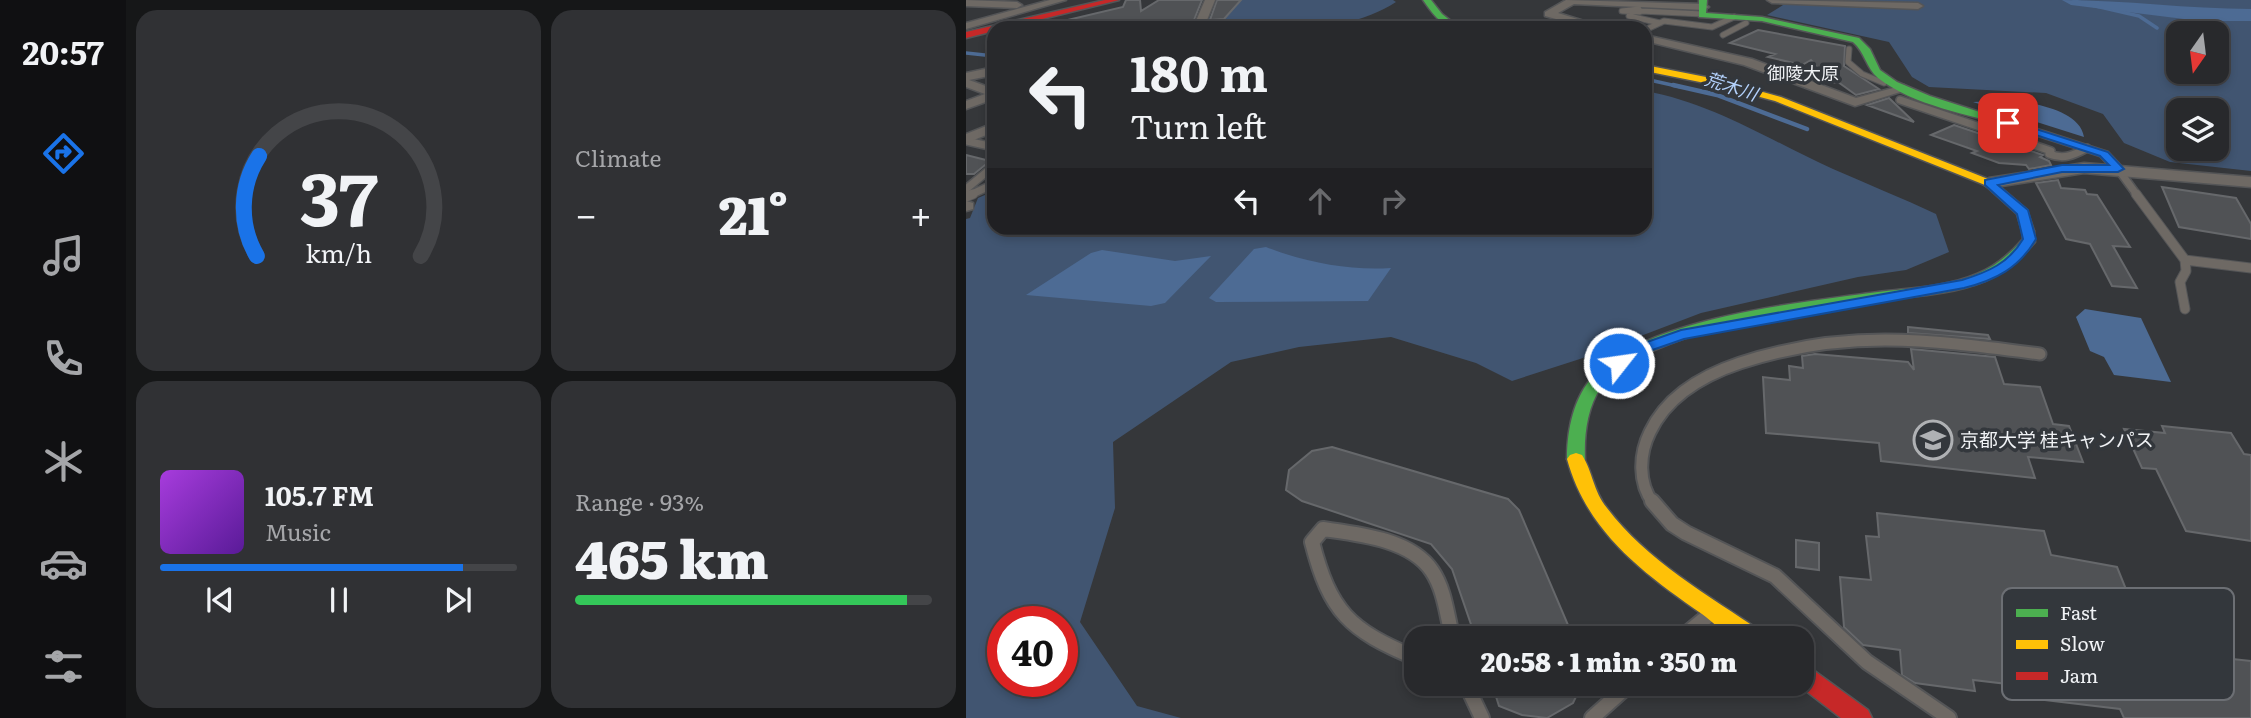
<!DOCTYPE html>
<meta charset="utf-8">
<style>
body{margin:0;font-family:Literata,"Noto Sans JP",serif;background:#303134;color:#f1f3f6;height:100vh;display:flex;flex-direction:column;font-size:26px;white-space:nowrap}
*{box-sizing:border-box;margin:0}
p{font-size:23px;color:#a5a6a9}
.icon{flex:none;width:38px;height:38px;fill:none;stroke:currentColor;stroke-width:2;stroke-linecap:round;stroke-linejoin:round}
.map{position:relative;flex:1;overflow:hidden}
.drawer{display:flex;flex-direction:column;gap:10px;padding:10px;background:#161718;width:840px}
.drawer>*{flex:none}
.top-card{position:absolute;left:21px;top:21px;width:665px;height:214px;border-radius:21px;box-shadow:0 4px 10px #0003,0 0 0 2px #444548;background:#28292c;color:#f1f3f6;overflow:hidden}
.needle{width:46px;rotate:194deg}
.fabs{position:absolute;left:1200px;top:21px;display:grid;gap:14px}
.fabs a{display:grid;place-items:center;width:63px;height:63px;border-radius:14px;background:#28292c;box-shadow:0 4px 10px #0003,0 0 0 2px #444548;font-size:35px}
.speed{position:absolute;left:21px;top:606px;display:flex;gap:14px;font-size:35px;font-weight:700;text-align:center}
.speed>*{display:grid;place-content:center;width:91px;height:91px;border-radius:50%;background:#28292c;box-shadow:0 4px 10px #0003,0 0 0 2px #444548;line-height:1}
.speed .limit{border:10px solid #d22;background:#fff;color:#111}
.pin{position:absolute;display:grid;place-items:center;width:60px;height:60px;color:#fff;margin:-30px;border-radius:14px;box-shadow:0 4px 10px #0006}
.me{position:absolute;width:77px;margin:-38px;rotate:60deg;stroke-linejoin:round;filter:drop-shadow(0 0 5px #0008)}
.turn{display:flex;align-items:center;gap:24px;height:147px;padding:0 28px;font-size:32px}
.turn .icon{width:91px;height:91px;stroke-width:2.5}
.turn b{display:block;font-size:49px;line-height:60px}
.lanes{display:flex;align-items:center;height:66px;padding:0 28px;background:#0003;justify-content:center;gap:35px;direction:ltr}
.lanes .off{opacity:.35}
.big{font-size:52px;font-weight:800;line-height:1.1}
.drawer .card{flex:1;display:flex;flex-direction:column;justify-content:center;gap:10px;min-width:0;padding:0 24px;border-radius:21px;background:#303134}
.drawer .dial{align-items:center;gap:0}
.dial svg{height:182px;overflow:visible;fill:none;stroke:#444548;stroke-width:7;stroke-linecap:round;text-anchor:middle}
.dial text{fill:#f1f3f6;stroke:none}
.song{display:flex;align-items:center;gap:21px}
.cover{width:84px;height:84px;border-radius:10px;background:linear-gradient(135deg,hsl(280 70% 55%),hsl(270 70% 35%))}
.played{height:7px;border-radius:4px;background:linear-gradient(90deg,#1a73e8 85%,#444548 85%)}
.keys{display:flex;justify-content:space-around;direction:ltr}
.heat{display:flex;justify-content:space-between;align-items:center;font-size:38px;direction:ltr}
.charge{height:10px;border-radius:5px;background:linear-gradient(90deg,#34c759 93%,#444548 0)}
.drawer .tiles{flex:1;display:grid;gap:10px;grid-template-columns:repeat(2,1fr)}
.trip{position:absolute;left:438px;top:626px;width:410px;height:70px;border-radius:21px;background:#28292c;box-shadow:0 4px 10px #0003,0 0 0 2px #444548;font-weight:800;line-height:70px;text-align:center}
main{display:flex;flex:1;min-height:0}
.tab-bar{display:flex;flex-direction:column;width:126px;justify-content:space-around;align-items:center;background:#101012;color:#a5a6a9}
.tab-bar .icon{width:49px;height:49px}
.tab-bar .current{color:#1a73e8}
.tab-bar b{font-size:32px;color:#f1f3f6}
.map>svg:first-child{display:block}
.green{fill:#415571;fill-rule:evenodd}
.water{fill:#4d6b94}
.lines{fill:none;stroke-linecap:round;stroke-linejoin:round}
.stream-far1{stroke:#4d6b94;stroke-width:3.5}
.stream{stroke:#4d6b94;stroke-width:4.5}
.river{fill:#4d6b94;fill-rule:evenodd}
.building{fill:#505255;stroke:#66686b;stroke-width:2}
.lane-far4-casing{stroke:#545557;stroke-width:7}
.lane-far3-casing{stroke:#545557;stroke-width:10}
.lane-far2-casing{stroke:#545557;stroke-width:11}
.lane-far1-casing{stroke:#545557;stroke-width:15}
.lane-casing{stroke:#545557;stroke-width:18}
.street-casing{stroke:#545557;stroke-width:3}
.fast-casing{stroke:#545557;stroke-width:3}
.slow-casing{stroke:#545557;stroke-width:3}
.jam-casing{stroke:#545557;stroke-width:3}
.lane-far4{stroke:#6e6964;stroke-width:5}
.lane-far3{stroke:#6e6964;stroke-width:7}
.lane-far2{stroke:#6e6964;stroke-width:9}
.lane-far1{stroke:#6e6964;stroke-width:11}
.lane{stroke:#6e6964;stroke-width:14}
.street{fill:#6e6964;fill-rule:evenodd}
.fast{fill:#4caf50;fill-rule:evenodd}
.slow{fill:#ffc107;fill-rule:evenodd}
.jam{fill:#c62828;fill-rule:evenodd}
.route{fill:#1a73e8;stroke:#114b97;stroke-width:2}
.labels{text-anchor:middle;stroke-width:7;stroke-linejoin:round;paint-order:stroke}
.far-neighbourhood-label{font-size:18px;fill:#f0f2f5;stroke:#33373c}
.far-water-label{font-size:18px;font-style:italic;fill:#b3d1fb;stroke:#33373c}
.poi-label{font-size:19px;fill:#f0f2f5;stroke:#33373c;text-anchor:start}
.key{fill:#33373c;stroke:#6c6f74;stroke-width:2}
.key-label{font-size:19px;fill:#f0f2f5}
</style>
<main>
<nav class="tab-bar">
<b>20:57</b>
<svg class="icon current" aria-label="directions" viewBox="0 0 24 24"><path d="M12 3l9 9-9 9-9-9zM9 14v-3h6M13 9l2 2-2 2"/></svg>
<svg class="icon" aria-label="music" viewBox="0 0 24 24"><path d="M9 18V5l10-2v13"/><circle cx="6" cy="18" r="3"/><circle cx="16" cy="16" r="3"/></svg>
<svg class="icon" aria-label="phone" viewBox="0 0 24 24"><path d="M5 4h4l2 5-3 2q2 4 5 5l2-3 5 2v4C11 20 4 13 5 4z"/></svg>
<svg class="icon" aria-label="climate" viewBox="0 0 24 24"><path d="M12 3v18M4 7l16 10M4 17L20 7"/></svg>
<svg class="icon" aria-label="car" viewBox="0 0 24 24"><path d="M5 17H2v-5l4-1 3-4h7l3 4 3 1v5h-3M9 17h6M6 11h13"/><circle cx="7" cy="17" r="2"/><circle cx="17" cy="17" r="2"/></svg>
<svg class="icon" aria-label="filters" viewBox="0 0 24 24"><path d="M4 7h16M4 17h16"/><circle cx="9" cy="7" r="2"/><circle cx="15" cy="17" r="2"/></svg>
</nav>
<section class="drawer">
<div class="tiles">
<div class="card dial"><svg viewBox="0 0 100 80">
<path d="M14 69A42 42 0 1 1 86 69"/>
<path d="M14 69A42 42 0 0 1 15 25" stroke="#1a73e8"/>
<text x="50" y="56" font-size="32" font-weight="700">37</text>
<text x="50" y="72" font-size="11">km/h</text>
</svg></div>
<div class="card"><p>Climate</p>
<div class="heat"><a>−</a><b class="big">21°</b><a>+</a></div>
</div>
<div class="card">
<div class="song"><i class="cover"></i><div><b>105.7 FM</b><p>Music</p></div></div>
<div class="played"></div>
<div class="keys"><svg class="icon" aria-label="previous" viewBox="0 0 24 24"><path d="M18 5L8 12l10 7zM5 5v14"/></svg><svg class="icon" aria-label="pause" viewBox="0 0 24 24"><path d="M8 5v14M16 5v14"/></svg><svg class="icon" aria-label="next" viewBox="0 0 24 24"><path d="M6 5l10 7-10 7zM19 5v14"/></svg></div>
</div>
<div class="card"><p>Range · 93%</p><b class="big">465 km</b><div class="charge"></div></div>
</div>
</section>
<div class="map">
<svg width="1285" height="718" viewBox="0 0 1285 718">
<rect width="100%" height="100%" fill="#35373a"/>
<!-- green -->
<path class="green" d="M274 0H427L430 2C383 32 319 33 267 25 258 24 249 25 240 22L249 10Z
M806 0H1285V171L1204 162 1158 143 1137 114 1080 93 963 87 946 77 923 42 801 15 817 5ZM1213 33H1251V72H1213ZM1213 110H1251V149H1213Z
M679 91C747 103 805 141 867 169 901 184 936 198 970 214L983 252 940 270 892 277 735 313 617 358 546 381 510 363 425 337 333 347 265 362 147 442 149 508 114 622 171 706 215 718H0V219L4 218 12 198 28 191V228H679ZM37 621H96V681H37Z"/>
<!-- water -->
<path class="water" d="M1052 100C1073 105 1114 111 1118 137L1007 102Z
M300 247C338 262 384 271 425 268L402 301 250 302 243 298 288 249Z
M136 250 209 261 245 256 199 303 185 306 60 295 125 253Z
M1119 309 1175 318 1205 382 1148 375 1138 357 1124 351 1110 317Z"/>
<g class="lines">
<!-- stream-far1 -->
<path class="stream-far1" d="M1108 1 1173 16 1191 28
M0 53 28 56
M679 79 715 87"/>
<!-- stream -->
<path class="stream" d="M707 85 751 95 841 129"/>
<!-- river -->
<path class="river" d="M1096 0C1160 0 1222 9 1285 9V21H1234L1105 5Z"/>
</g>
<!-- building -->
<path class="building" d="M160 0H174L175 11 193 0H236L228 20 215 28H126L89 23 157 7Z
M251 0H275L258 19 244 20Z
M792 30 879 46 878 66 913 89 890 95 872 82 865 83 845 60 836 65 802 57 809 54 764 43Z
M923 98 948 122 901 105Z
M988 125 1077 155 1074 157 1083 161 1085 165 1063 169 1060 165 1033 163 1006 153 1011 151 965 135Z
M0 155 24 161 8 174H0Z
M1092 180 1095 188 1119 190 1121 194 1131 195 1164 247 1147 246 1171 288 1146 286 1124 244 1100 239 1070 183Z
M1196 187 1270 198 1285 224V239L1213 227Z
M942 327 1022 335 1024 339 942 333Z
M945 349 1029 357 1038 384 1074 387 1087 424 1103 426 1117 462 1062 457 1069 478 915 461 913 443 800 433 797 377 824 380 823 366 837 368 836 356 849 354 942 362 948 370Z
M1196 426 1265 433 1278 454 1285 455V541L1220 531 1190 469 1176 468 1158 429 1199 433Z
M366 447 542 499 553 510 608 639H510L486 569 465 544 336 501 320 490 323 470 346 451Z
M911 513 1078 531 1085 555 1151 567 1168 609 1149 607 1165 648 1285 661V718H1158L1154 709 1044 696 1041 684 1007 680 1009 691 949 683 936 675 934 650 897 645 878 627 874 577 905 580 900 536 913 537Z
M830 540 853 543V570L830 567Z
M526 684H616L607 703 581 718 556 715 533 706Z"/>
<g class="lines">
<defs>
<path id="lane-far4" d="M673 9 674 12 656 11Z
M675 11 736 14
M664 13 663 16 694 23
M683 28 698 21 746 27 768 17
M757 35 780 23
M883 49 882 62 896 74 918 83"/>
<path id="lane-far3" d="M934 100 1085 151 1083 154C1098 160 1108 155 1121 148
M0 141 28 147
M1152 169 1171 195
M0 189 28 166
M4 195 28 184"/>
<path id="lane-far2" d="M1170 194 1219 260 1220 271 1214 282 1219 309
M0 197 7 194
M1219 260 1285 268"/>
<path id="lane-far1" d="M687 503C672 483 673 454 684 432 701 396 738 375 774 363 881 328 965 340 1074 354"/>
<path id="lane" d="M686 501 706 524 720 533 809 576 901 662 983 718
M714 639 742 616
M450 658C383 630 364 612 346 542L357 529C392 534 445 539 466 571 479 590 481 617 487 639
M500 684 516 718
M626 718 664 684"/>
<path id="street" d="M0 0 51 2 56 5 51 8 0 6Z
M84 0H100L0 29V23Z
M239 0H249L239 25 245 28H227Z
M600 0 738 4 743 7 738 10 608 4 592 13 641 28H623L579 16V12Z
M801 0 952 3 957 6 952 9 806 3Z
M679 35 786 59 890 98 938 85 944 89 889 106 778 65 679 41Z
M28 67V75L3 80 28 89V99L0 109V101L19 94 0 87V73Z
M28 123V132L0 143V134Z
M1118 163 1285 177V187L1118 173 1023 188 1015 183 1023 178Z
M0 201 7 203V209L0 211Z"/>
<path id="fast" d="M457 0H465L476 14 494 28C476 28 467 14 457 0Z
M733 0H741L740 13 796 17 893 38 904 49 914 70 931 82 964 96 1054 125 1045 127C1002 114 948 106 912 78 900 68 899 52 887 42L796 21 733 17Z
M1062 227 1068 231 1069 242C1054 259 1040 272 1019 281 985 295 946 296 910 301 834 312 752 320 682 353 665 361 646 372 635 387 621 408 618 435 619 459L616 463H604L601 459C601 429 608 397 628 375 681 318 837 302 912 292 945 288 981 287 1011 274 1030 266 1044 254 1057 239L1056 231Z"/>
<path id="slow" d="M679 65 750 79 815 97 1027 181 1061 210 1068 231 1062 235 1057 234 1051 214 1019 185 809 101 749 85 679 71Z
M610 453 616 455C627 472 627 491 641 508 681 561 742 595 796 632L799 639C791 639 780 641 772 639 760 636 746 621 736 614 677 573 621 532 601 459L604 455Z"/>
<path id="jam" d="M139 0H153L40 28H28V31L0 38V32Z
M1045 123H1053L1142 152 1158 169 1148 171 1134 156 1045 127Z
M835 664 843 667 902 710 906 718H875L831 684H835Z"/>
</defs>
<!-- lane-far4 casing -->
<use href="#lane-far4" class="lane-far4-casing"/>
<!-- lane-far3 casing -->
<use href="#lane-far3" class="lane-far3-casing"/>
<!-- lane-far2 casing -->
<use href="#lane-far2" class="lane-far2-casing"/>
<!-- lane-far1 casing -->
<use href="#lane-far1" class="lane-far1-casing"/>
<!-- lane casing -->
<use href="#lane" class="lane-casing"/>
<!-- street casing -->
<use href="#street" class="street-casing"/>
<!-- fast casing -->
<use href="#fast" class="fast-casing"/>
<!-- slow casing -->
<use href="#slow" class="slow-casing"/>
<!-- jam casing -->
<use href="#jam" class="jam-casing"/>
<!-- lane-far4 -->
<use href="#lane-far4" class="lane-far4"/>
<!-- lane-far3 -->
<use href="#lane-far3" class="lane-far3"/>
<!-- lane-far2 -->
<use href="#lane-far2" class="lane-far2"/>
<!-- lane-far1 -->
<use href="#lane-far1" class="lane-far1"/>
<!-- lane -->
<use href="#lane" class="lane"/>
<!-- street -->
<use href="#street" class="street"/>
<!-- fast -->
<use href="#fast" class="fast"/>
<!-- slow -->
<use href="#slow" class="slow"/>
<!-- jam -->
<use href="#jam" class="jam"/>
</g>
<!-- route -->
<path class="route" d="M1042 120 1142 152 1158 169 1152 172H1096L1032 185 1062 210 1070 239C1053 268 1030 280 998 288L718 339 675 354 653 368 645 363 664 348 715 330 996 280C1022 272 1043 263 1057 239L1051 214 1019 185V180L1096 165H1143L1134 156 1039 125 1037 123Z"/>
<!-- icons -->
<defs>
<symbol id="university-ring" viewBox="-11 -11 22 22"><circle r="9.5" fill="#33373c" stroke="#afb1b4" stroke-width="1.5"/><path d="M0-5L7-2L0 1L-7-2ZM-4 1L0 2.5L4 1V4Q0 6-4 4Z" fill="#afb1b4"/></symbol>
</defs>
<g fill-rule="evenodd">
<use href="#university-ring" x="945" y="418" width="44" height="44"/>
</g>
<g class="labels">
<!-- far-neighbourhood labels -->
<g class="far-neighbourhood-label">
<text x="837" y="80">御陵大原</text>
</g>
<!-- far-water labels -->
<g class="far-water-label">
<text transform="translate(765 87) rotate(18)" y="6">荒木川</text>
</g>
<!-- poi labels -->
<g class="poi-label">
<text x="994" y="447">京都大学 桂キャンパス</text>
</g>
</g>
<!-- legend -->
<rect x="1036" y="588" width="232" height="112" rx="10" class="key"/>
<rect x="1050" y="609" width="32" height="8" fill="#4caf50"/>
<rect x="1050" y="640" width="32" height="9" fill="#ffc107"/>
<rect x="1050" y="672" width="32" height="8" fill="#c62828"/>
<g class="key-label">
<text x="1094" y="620">Fast</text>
<text x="1094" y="651">Slow</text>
<text x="1094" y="683">Jam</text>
</g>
</svg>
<div class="fabs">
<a><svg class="needle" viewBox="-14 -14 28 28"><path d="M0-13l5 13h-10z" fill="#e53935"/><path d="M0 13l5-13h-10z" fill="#a5a6a9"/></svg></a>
<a><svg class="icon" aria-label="layers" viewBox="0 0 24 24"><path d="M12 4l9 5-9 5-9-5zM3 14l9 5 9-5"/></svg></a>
</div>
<div class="speed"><div class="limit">40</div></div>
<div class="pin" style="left:1042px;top:123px;background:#d93025"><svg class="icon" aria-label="arrive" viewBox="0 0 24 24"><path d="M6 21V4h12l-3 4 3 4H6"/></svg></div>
<svg class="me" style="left:653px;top:363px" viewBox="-20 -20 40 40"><circle r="17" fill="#1a73e8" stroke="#fff" stroke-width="3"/><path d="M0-11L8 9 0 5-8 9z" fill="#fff"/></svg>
<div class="trip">20:58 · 1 min · 350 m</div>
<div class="top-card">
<div class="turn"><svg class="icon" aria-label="left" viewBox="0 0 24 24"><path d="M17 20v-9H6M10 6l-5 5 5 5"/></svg><div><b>180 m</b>Turn left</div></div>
<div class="lanes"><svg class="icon" aria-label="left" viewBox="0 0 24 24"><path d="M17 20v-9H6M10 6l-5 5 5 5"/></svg><svg class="icon off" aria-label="ahead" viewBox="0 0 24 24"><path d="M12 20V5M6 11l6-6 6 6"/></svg><svg class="icon off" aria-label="right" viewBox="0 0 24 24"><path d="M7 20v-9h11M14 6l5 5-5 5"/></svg></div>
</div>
</div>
</main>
